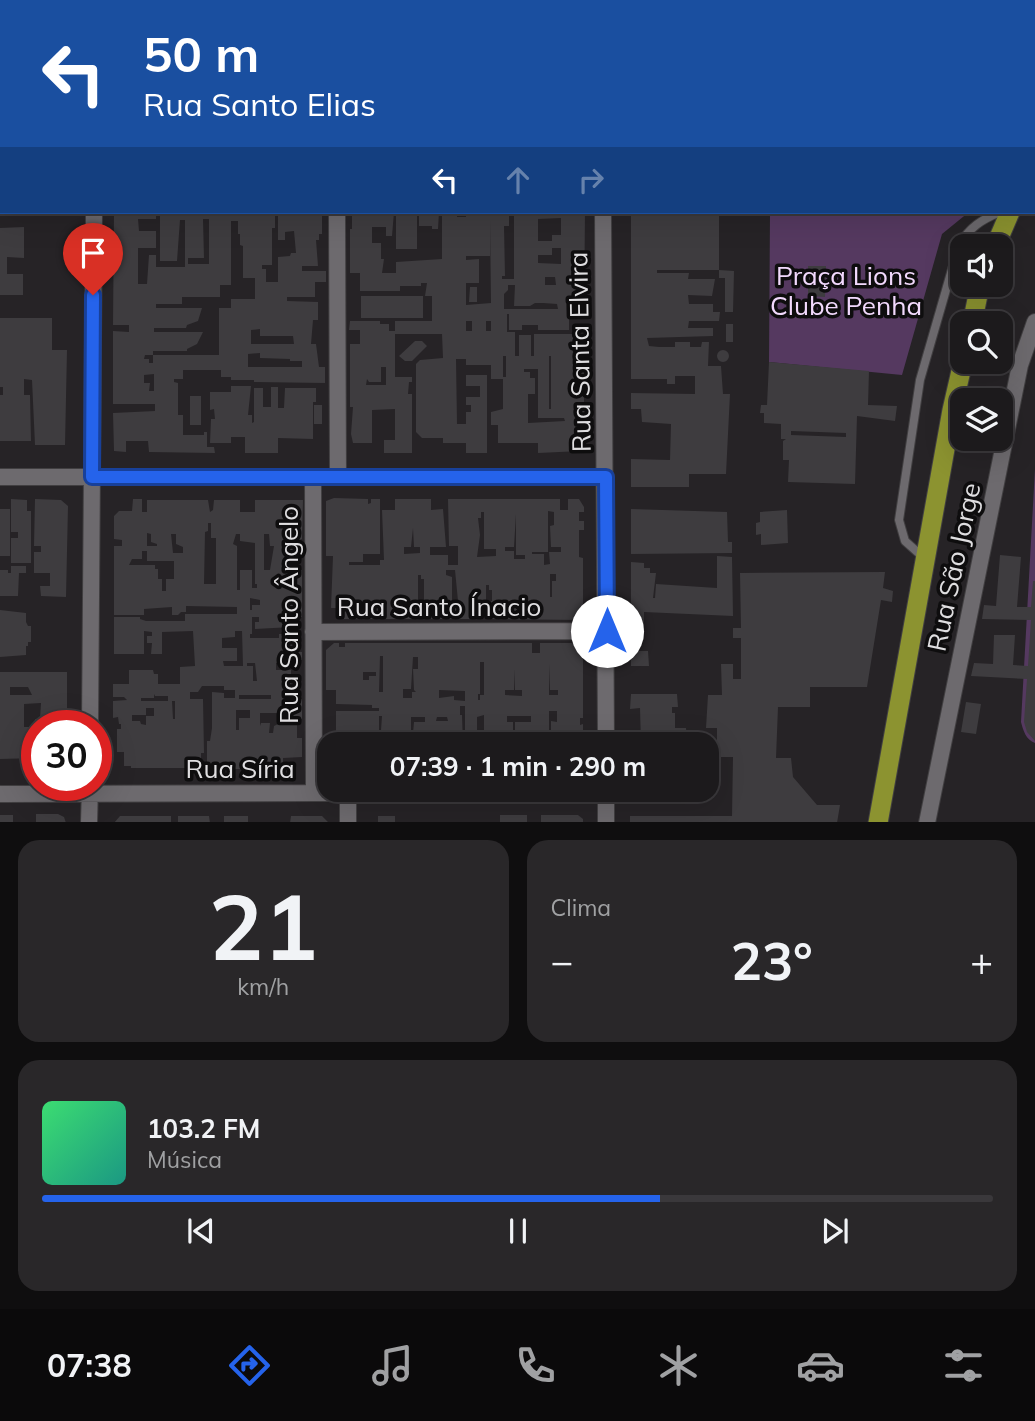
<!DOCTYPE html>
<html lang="pt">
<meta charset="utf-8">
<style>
body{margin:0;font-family:Mulish,sans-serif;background:#292729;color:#f1f3f6;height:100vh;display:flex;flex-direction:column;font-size:26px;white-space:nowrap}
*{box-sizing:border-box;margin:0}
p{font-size:23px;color:#a0a1a3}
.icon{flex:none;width:38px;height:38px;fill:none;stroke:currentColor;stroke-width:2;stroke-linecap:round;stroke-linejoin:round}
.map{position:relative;height:822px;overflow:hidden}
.panel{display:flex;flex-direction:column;gap:18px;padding:18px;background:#0f0e0f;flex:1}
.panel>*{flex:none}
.top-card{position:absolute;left:0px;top:0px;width:1036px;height:214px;box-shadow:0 7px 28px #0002,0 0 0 2px #3a383b;background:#1a4fa0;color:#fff;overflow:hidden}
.buttons{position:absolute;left:950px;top:234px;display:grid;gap:14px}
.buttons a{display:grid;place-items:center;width:63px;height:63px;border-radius:14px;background:#1c1a1c;box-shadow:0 7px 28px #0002,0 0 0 2px #3a383b;font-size:35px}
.speed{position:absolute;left:21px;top:710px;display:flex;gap:14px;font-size:35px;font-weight:700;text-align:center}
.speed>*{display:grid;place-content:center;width:91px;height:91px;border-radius:50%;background:#1c1a1c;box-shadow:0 7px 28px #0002,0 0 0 2px #3a383b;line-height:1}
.speed .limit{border:10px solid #d22;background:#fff;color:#111}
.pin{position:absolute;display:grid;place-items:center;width:60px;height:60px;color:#fff;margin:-72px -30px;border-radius:50% 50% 50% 0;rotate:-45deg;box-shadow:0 0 7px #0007}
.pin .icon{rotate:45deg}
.me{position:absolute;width:77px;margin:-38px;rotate:0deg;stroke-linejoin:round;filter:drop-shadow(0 0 5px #0008)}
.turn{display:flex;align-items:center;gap:24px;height:147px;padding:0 28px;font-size:32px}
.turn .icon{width:91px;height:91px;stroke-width:2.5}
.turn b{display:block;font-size:49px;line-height:60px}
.lanes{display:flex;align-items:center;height:66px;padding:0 28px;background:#0003;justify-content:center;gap:35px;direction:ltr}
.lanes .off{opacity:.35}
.big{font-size:52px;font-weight:700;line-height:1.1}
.panel .tile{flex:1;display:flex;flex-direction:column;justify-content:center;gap:10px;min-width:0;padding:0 24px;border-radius:21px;background:#292729}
.panel .dial{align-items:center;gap:0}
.dial b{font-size:91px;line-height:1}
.song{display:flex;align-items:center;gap:21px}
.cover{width:84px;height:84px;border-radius:10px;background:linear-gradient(135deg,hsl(140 70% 55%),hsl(170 70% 35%))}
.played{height:7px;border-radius:4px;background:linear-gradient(90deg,#2563eb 65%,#3a383b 65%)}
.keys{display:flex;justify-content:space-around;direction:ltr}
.heat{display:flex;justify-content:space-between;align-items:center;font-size:38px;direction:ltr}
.panel .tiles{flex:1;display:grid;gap:18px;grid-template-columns:1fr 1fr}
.tile:last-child{grid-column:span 2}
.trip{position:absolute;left:317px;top:732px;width:402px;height:70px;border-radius:21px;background:#1c1a1c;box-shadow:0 7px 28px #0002,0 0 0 2px #3a383b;font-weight:700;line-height:70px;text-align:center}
.menu{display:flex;height:112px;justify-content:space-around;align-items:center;background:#0b0a0b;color:#a0a1a3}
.menu .icon{width:49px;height:49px}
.menu .active{color:#2563eb}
.menu b{font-size:32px;color:#f1f3f6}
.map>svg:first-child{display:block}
.green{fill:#553960}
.building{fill:#3e3c3f;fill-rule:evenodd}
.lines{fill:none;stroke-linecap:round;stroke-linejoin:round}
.service-casing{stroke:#413f41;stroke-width:10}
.minor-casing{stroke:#413f41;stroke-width:18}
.trunk-casing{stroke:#413f41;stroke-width:21}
.service{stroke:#6d6a6e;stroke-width:8}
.minor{stroke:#6d6a6e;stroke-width:16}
.trunk{stroke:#8c9330;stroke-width:19}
.route-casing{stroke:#184099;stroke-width:18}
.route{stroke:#2563eb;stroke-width:12}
.labels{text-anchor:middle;stroke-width:7;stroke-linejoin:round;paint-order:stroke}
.park-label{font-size:26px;fill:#f2d9fd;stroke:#0e0d0e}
.street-label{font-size:26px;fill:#dfdee0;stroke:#0e0d0e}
</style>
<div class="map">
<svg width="1035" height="823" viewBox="0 0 1035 823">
<rect width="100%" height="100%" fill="#262326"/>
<!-- green -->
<path class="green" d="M770 0H1035V129L1034 2Z
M770 212H969L942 234 902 375 769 362Z
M1035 469V743C1026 740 1023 730 1021 722Z"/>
<!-- building -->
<path class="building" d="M114 212H156V219H138L139 231H156V248H138V284H147L149 255H156V267H185V220H180L177 261H160V212H275V228H272V265H262V269H266V282H278V257L290 256 291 253H296L294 231 285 232V240H278V212H322V234H319V240H316L318 266H302V271H326V282H315V297H287V301L318 302V320H313L311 344H316L319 367H325V383L254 382V380H231V377H221V370H183V379H174V382L178 383V415H183V435H204V432H207V447H214L215 453 149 452 148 441H126V452L114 451 113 413 155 411V404H113V331L129 332V325H113ZM203 219H209V264H188V258H204ZM231 221H238V234H240V245L243 246V278H255V299H231V308H219V355H153V363H149V359H144L145 355H153V351H187V349L197 344 203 332H154V328H186L187 325 198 321 202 308H156V304H182V297H220V285H231ZM260 329V336H293L294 344H251V330ZM260 353V358L290 359V361H302V367H248V354ZM154 374V391H149L150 383H144V375Z
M354 212H394L392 236H386V227H372V243H381V259H384L382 273H396V262L442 259V212H457V217H466V212H509V226H504L505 276H502V279H514V212H585L584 319H569V330H538V325H522V330H509V314H507V332H515V356H519V335H531V356H534V334H572V337H584V446L581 451 538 453V443H498V425H491V412L503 409V379H491V365H466V359H456L457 424H466V412H471V405H466V397H480V386H466V375H487V453H466V443H443V438H422L416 432V364L420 360 443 358 442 334H395V377H412V382H409L408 394H412V453H384V440H395V409L372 410V443H353L351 434 353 407H350V344H360V330H349L350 321H380V324H389V331H395V321H432V296H425L427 283H421V286H400V291H360V273H350V229H352V215H354ZM561 218V235H552V241H538V219ZM490 221 491 303 466 305V283H479V259L466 260V256H490ZM552 248H561V264L538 263V255H552ZM545 277H555L556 285H545ZM508 285H515L514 306H530L535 303H543L557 304 558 309H504V294L508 290ZM466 321H472V331H466ZM486 321H491V331H486ZM503 356H506V377H503ZM549 356H551V409H549ZM381 367H386V385H366L367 379 369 382H381ZM524 369H538V418H564L565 421 528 423V394H535V378H530V372H524Z
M396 212H439L438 229H432V226H419V216H417V249H396Z
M631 212H719V270H657V273H689L688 279H715L712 296 688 295 689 304H713V312H720L719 321H689L688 328H713V336L647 338 649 346 659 347H675V342H690V347H701L702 342H709L708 366H721L723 394H730L726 474H689V487H631V459L670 460 671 424 642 422 641 409H631V393L695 394V376H675V384H667V379H631Z
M24 227V258L7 257V274H23V295H0V228Z
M808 266H826L825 297 808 296Z
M719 270 734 271 733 312H725V278H719Z
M470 287H477V302H469Z
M361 296H423V318H361Z
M0 318H52V350H67L65 445H35L32 380 24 379V395H30L31 441H0V395H3V387H0Z
M726 324H733V342H726Z
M415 341H422L427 346 412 361H405L399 356Z
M717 356a6 6 0 1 1 12 0a6 6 0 1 1-12 0Z
M769 362 869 371 868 405 897 406 895 421 857 416 855 484 788 482 789 460H783V441L786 439H781V424L764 423V413H760L761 405H767ZM791 431 846 433V437L791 435Z
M231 386H251L248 415H252V423L254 422V388H263V407H271V387H278V408H284L285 388H316V402H313V439L278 438V453H245V437H231V443H210L211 419H215L214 409 210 410V392H231Z
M190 396H201V425H190Z
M314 405H322V424H314Z
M334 498 368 499V504L371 503V499H380V554H363V562H349V565H380V560H384L382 510H395V499H431V510L443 509 446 547H430V555H448V565H458V546H449L448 499H560V510H568V499H579L584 507V512H579V521H584V530H579V557L583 558V620L489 619V601H492V590H489V585H486V609H472V619H344L345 608H331L333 556H326V501ZM548 511 554 512V525L550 526 551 547H561V552H549L550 564 544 565V554H532V552H548ZM481 512H484V549H496V556L477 557 480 535 478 518H481ZM516 514V555H525V559H514V551H505V547H514ZM413 528 414 547H420V553L404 554V547H411ZM446 570H455L458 601H455V607H452V577L446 575ZM550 574H556V581H552V597H550ZM418 575H421V579H424V604H421V606H418Z
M11 499 27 500V511H31V563H11V538H18V532H11Z
M35 499 61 500 68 506 66 597 41 596 40 586H50V573H34V552H41V546H34Z
M133 499H142V512H147V500H208L210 512 213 510 214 500H240V512H255V500H303L302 539 293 542V570H302V617H292V627L255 629V622H259V617H252V634H250V638H279V634H299V636L295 637 292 640V652H302V660H292L293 663H276V670H291V699H302V719H297V738H302V757L283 758V769H207V741H210L212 728V692L224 693V698H235V690H224V686H202L198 692H190V699H203L204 753H201V768H131V766H124V752H117V729H121V724H119L118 717 113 718V701L127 700 124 697H113V684H129V670H153L154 674H158V684H180V667L195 666 193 631 162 632V654H151L152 643H147V636H152V632L144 631V654H114V617H140V619L146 621H185V614H237V607L186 606V612H181L178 615H172V607L144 609V615H114V546H122V540L114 539V516L119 511H132ZM208 523H211V538H216V584H204L205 532 208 531ZM147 533 151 534V542L157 544V546H147ZM171 534H176V544L183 547V553H173ZM236 534H240V541L255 543V584H257V588H252V570H240V590H237V546L233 544ZM264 534H269L270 546H274L270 570H264ZM142 551H147V561H174V579H166V591H162V579H158V569H155V565H129L132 559H142ZM250 598 260 600V605H252V610H250ZM235 631H242L243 666H224L223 661H237V648H222V638L235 637ZM247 663H255L257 681H253V666H247ZM154 694 155 696H168V701H141V698H154ZM239 695H271V699H239ZM172 701H175V719H173ZM280 706H283V721H278V724L274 726 273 733H269L270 723H261L260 726V713H280ZM146 708H154V716H146V725L141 724 140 721H132V715H146ZM236 710H250V718H239V730H236Z
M0 509H10V556H0Z
M631 509 727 512 728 542H732V553L631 554Z
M787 510 788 543 761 545V534L756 535V523L760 522V512Z
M1000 555 1021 557 1017 607H1031L1033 581H1035V741L1027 732 1024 722 1027 679 971 676 974 663 993 664 994 635H1015L1013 665 1028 666 1031 620 982 619 984 605 996 606Z
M717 556 732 557 733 616 644 612V640H631V562L644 563V568H650V573H656L653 598H655L656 584 717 588Z
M11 566H26V573H19L18 596H0V570H8V573H11Z
M885 572 883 588 893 591 892 602 881 600 867 687H810V707H778L776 758H791L793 777 817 805H840L837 823H630V816H732L733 757H717V728H706L708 695H722L721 664H733V679H741V638H733V628H741L740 573Z
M0 610 26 613V622L28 626H31V642H28V646H26V655L0 657Z
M334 643H339V647H345V643H532V653H540V643H576L583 652V718H580V725L583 724V744H515V722H531V716H507V722H513V743L484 744V715L477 717V744H465V706H460V715H462L463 744H412L414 722H425V717H411V744H380L382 716H379V744H329V771L325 763V740L358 741V739L336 736V711H379V708H372V705L336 704V690H326V650ZM380 656H383V692H379ZM413 657H418V669H413L414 690 416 692H412V698H403V689H411ZM480 662H484V695H480V700H478V694H480ZM549 664 550 690H558V695H549ZM514 669 515 690H522V696L505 695V690H514ZM363 672H376V676H369V680H363ZM439 690 465 691V701L454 700V696L439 698ZM549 711H557V722L551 721V739H549ZM437 717H447L448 721H436Z
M631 651H648L649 666H631Z
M0 672H67V726H35V719H40L41 703 24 704V727H37L35 732 37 758 0 759ZM10 687H28L32 695H10Z
M631 694H677L678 707H672V713H675V728H686L687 739H669V744H641L640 708 630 709Z
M966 702 981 704 976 734 961 732Z
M36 814H58L64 817 66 823H36Z
M0 815H13V823H0Z
M500 815H527V823H500Z
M541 815H578L583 819V823H541Z
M120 816H171V823H114Z
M178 816H209L210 823H178Z
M224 816H248V823H224Z
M291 816H322L329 823H290Z
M378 816H395V823H378Z"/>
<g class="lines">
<defs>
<path id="service" d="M923 557 905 541 899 520 920 380 959 245C970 227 981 220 1000 212"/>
<path id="minor" d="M94 2V0
M605 2V0
M0 161H2
M337 212 338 477
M603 212 606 744
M0 477H606
M313 478 314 793
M313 632 607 631
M90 726 94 212
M0 794 606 792
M89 823 90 786
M348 823V793
M606 823V789
M927 823 1020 365 1035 322"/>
<path id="trunk" d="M1034 164 1035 163
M995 247 1010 212
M972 324 980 285
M878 823 952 410 963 362"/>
</defs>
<!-- service casing -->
<use href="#service" class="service-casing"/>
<!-- minor casing -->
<use href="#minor" class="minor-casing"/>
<!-- trunk casing -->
<use href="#trunk" class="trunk-casing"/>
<!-- service -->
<use href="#service" class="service"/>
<!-- minor -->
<use href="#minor" class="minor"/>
<!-- trunk -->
<use href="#trunk" class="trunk"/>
</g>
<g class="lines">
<defs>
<path id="route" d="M93 295 92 477H606L607 631"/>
</defs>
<!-- route casing -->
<use href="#route" class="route-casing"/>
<!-- route -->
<use href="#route" class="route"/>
</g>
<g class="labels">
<!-- park labels -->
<g class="park-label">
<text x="846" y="285">Praça Lions<tspan x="846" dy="30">Clube Penha</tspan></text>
</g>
<!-- street labels -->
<g class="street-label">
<text transform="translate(580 352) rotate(-91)" y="9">Rua Santa Elvira</text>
<text transform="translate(954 567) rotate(-78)" y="9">Rua São Jorge</text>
<text x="439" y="616">Rua Santo Ínacio</text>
<text transform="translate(289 615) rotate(-90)" y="9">Rua Santo Ângelo</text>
<text x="240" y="778">Rua Síria</text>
</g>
</g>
</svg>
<div class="buttons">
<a><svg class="icon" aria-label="sound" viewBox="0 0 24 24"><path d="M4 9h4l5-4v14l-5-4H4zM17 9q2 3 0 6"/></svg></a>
<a><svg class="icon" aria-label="search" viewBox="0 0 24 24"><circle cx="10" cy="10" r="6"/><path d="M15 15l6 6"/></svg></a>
<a><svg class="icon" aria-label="layers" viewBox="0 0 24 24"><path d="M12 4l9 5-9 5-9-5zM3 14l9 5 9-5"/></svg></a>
</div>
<div class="speed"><div class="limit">30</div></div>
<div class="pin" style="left:93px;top:295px;background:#d93025"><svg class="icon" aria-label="arrive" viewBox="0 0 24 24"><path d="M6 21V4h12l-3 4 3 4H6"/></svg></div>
<svg class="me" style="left:607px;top:631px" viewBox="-20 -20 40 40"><circle r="19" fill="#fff"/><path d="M0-13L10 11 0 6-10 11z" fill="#2563eb"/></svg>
<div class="trip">07:39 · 1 min · 290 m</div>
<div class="top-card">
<div class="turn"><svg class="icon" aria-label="left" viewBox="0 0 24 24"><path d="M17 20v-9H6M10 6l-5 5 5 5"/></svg><div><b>50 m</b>Rua Santo Elias</div></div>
<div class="lanes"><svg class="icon" aria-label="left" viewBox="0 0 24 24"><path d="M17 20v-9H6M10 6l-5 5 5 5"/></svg><svg class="icon off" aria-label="ahead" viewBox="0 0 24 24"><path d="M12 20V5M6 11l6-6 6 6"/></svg><svg class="icon off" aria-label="right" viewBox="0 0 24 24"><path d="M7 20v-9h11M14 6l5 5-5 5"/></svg></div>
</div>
</div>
<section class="panel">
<div class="tiles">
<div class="tile dial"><b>21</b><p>km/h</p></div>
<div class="tile"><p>Clima</p>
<div class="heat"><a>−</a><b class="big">23°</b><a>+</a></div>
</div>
<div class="tile">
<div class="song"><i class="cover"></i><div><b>103.2 FM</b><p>Música</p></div></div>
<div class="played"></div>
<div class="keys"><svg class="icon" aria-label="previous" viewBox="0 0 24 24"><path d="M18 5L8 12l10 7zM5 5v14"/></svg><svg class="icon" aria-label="pause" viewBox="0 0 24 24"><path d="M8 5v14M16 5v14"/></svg><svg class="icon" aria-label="next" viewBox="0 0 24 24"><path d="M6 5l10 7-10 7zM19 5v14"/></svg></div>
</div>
</div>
</section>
<nav class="menu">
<b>07:38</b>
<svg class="icon active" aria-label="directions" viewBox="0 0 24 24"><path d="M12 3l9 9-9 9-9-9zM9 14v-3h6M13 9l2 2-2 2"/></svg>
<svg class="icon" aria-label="music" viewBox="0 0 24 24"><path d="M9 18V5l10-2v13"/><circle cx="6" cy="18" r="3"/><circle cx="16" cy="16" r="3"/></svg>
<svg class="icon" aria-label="phone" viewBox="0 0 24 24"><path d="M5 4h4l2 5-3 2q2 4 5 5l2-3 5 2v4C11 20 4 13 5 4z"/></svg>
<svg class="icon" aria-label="climate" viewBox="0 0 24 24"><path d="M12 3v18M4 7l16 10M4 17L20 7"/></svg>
<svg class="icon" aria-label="car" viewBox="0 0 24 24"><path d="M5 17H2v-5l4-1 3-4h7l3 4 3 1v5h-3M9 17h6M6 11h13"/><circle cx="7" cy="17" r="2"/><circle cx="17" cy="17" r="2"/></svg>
<svg class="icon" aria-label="filters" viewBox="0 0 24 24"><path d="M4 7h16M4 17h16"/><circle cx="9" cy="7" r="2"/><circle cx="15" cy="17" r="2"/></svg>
</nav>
